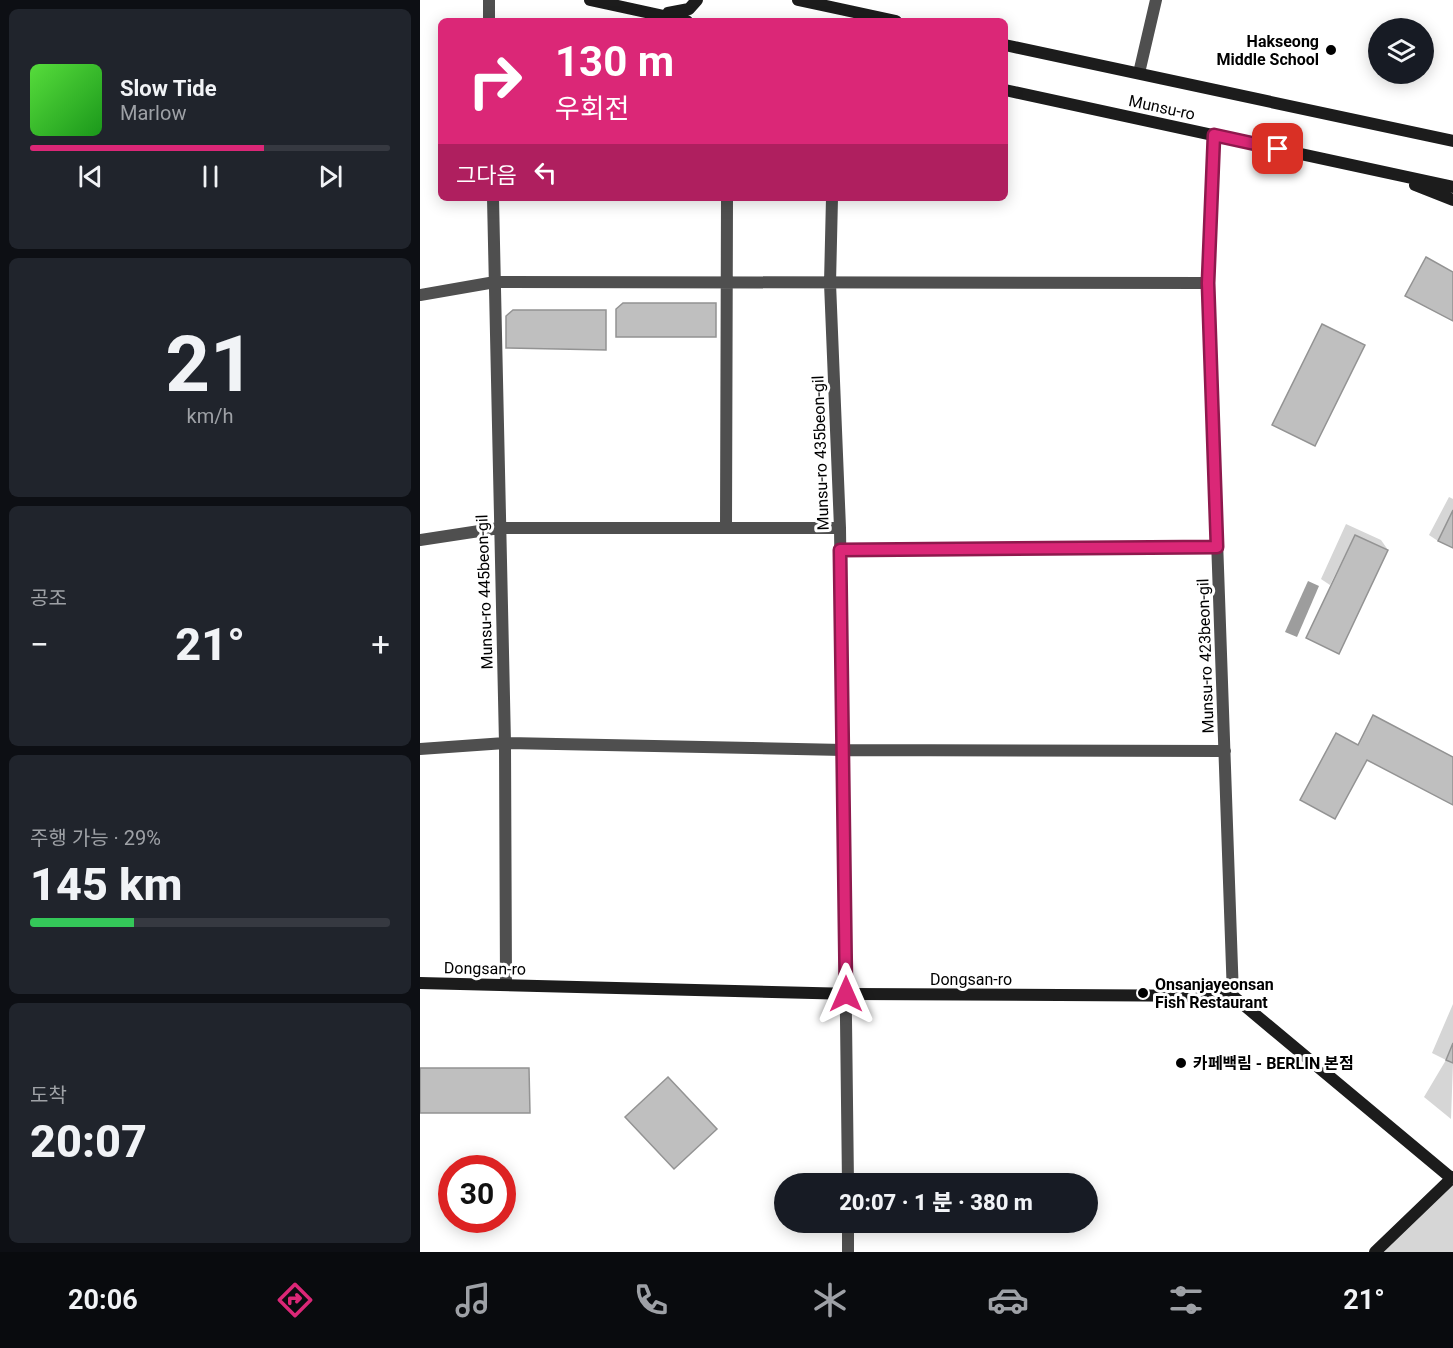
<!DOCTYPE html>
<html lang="ko">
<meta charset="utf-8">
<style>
body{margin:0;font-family:Roboto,"Noto Sans KR",sans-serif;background:#20242c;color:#f1f3f6;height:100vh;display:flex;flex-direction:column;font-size:22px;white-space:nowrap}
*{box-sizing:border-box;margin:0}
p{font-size:20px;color:#9ea1a6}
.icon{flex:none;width:33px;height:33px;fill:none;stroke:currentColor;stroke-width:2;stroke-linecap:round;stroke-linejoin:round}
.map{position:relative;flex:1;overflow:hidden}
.drawer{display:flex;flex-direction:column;gap:9px;padding:9px;background:#0d0f14;width:420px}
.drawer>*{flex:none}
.guide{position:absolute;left:18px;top:18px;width:570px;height:183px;border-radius:9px;box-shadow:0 3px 15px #0003;background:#db2777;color:#fff;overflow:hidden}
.controls{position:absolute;left:948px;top:18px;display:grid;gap:12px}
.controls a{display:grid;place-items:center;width:66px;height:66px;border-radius:50%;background:#171b24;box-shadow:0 3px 15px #0003;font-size:30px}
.speed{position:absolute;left:18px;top:1155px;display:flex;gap:12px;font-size:30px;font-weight:700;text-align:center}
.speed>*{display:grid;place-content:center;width:78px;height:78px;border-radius:50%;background:#171b24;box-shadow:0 3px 15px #0003;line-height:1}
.speed .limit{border:9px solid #d22;background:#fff;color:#111}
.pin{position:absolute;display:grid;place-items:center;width:51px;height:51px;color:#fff;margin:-26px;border-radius:12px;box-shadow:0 3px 9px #0006}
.me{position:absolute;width:66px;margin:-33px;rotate:0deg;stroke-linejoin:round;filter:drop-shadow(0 0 4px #0008)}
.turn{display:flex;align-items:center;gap:21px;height:126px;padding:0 18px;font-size:27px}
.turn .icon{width:78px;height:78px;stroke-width:2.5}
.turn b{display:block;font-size:42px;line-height:51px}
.then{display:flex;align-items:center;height:57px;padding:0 18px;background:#0003;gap:12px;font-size:22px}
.big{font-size:45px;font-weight:800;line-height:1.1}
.drawer .card{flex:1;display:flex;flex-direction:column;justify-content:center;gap:9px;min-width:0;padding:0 21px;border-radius:9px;background:#20242c}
.drawer .dial{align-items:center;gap:0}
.dial b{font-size:78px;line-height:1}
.song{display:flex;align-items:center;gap:18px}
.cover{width:72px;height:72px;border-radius:9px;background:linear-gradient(135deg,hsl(110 70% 55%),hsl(120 70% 35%))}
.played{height:6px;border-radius:3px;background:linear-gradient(90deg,#db2777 65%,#363941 65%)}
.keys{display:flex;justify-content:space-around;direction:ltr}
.heat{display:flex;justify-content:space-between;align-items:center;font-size:33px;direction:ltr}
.charge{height:9px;border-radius:4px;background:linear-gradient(90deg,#34c759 29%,#363941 0)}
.trip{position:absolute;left:354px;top:1173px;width:324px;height:60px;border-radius:30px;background:#171b24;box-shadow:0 3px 15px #0003;font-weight:800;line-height:60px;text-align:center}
.tab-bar{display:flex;height:96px;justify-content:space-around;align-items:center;background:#090b0e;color:#9ea1a6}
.tab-bar .icon{width:42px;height:42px}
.tab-bar .selected{color:#db2777}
.tab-bar b{font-size:27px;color:#f1f3f6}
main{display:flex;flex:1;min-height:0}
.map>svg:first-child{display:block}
.green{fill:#d6d6d6}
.water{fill:#9d9d9d}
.building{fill:#bfbfbf;stroke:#939393;stroke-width:1.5}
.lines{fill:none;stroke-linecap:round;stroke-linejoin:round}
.street{stroke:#4f4f4f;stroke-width:12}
.secondary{stroke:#1c1c1c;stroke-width:12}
.route-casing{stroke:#8e194d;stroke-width:15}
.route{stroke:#db2777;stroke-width:10}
.poi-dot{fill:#000;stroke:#fff;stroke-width:2}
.labels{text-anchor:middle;stroke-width:6;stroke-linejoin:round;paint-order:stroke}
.poi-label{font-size:16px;font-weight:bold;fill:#000;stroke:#fff;text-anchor:start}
.street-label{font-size:16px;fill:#000;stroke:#fff}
</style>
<main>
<section class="drawer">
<div class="card">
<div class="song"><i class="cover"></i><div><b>Slow Tide</b><p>Marlow</p></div></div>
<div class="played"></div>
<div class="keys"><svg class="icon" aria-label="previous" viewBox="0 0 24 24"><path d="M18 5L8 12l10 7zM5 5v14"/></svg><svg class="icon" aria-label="pause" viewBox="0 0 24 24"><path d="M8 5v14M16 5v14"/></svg><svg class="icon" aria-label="next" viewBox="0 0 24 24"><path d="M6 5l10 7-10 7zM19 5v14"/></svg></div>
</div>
<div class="card dial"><b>21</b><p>km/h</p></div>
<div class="card"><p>공조</p>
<div class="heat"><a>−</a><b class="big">21°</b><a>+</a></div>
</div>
<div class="card"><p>주행 가능 · 29%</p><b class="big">145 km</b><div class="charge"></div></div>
<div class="card"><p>도착</p><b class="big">20:07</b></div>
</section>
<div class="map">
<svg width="1033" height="1252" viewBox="0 0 1033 1252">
<rect width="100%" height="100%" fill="#fff"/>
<!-- green -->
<path class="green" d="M1029 497 1033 499V510L1018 541 1009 535Z
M926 524 961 540 968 550 935 535 910 585 901 579Z
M1033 1004V1043L1026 1059 1033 1063 1031 1119 1004 1097 1026 1060 1012 1053Z
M1033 1182V1252H955Z"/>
<!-- water -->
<path class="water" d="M888 581 899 586 877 637 865 632Z"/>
<!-- building -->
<path class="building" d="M1006 257 1033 272V321L985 296Z
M203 303H296V337H196V309Z
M93 310H186V350L86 348V316Z
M902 324 945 345 895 446 852 425Z
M1033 510V548L1018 541Z
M935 535 968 550 919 654 886 638Z
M953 715 1033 757V805L947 760 915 819 880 800 916 733 938 745Z
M1033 1043V1063L1026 1060Z
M0 1068H109L110 1113H0Z
M248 1077 297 1129 254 1169 205 1117Z"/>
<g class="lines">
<!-- street -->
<path class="street" d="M69 0V21
M719 73 736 0
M794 135 788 283 813 996
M73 198 85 743 86 985
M412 198 410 283 420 528 428 1184
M0 295 75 282 788 283
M306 528 307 198
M0 540 79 528H420
M420 550 797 547
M0 749 85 743 423 750 805 751
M428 1222V1252"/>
<!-- secondary -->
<path class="secondary" d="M170 0 267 21
M378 0 476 21
M248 13 269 9 277 0
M585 45 1033 141
M585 90 1033 187
M995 185 1033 200
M0 983 433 994 813 996 1031 1178
M955 1252 1033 1177"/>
</g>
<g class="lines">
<defs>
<path id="route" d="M426 994 420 550 797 547 788 283 794 135 858 149"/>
</defs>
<!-- route casing -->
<use href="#route" class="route-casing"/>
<!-- route -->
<use href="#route" class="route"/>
</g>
<!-- markers -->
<g class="poi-dot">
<circle cx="911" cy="50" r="6"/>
<circle cx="723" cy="993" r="6"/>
<circle cx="761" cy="1063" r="6"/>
</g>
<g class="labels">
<!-- poi labels -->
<g class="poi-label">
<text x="899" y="47" text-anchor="end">Hakseong<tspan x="899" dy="18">Middle School</tspan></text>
<text x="735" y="990">Onsanjayeonsan<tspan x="735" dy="18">Fish Restaurant</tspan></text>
<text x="773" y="1069">카페백림 - BERLIN 본점</text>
</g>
<!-- street labels -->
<g class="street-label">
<text transform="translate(742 107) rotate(12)" y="6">Munsu-ro</text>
<text transform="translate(400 453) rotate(-92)" y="6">Munsu-ro 435beon-gil</text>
<text transform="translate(64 592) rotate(-92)" y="6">Munsu-ro 445beon-gil</text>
<text transform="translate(785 656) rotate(-92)" y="6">Munsu-ro 423beon-gil</text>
<text transform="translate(65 968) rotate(1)" y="6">Dongsan-ro</text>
<text x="551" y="985">Dongsan-ro</text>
</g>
</g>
</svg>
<div class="controls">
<a><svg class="icon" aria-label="layers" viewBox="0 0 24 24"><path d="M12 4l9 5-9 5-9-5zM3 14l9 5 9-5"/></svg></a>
</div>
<div class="speed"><div class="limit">30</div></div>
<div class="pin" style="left:858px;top:149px;background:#d93025"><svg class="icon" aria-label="arrive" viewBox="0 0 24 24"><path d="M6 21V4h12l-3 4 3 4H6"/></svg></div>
<svg class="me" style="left:426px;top:994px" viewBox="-20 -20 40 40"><path d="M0-17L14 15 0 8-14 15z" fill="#db2777" stroke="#fff" stroke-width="4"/></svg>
<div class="trip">20:07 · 1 분 · 380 m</div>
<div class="guide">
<div class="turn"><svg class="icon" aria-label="right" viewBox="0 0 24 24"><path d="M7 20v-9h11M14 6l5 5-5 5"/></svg><div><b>130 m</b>우회전</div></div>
<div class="then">그다음<svg class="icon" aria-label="left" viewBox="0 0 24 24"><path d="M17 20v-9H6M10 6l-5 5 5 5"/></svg></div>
</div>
</div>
</main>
<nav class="tab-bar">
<b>20:06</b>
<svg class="icon selected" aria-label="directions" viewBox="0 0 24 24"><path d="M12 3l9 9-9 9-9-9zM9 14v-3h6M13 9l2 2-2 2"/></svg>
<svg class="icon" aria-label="music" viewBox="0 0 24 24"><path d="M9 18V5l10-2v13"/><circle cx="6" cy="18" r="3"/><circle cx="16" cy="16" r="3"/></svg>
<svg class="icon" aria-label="phone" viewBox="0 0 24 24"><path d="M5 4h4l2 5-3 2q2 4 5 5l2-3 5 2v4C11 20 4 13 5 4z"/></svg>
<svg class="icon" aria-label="climate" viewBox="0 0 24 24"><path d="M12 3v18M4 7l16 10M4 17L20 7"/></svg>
<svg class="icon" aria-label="car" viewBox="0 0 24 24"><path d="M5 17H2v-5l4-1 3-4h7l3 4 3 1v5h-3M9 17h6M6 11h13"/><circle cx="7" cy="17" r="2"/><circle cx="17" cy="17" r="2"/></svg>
<svg class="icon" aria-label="filters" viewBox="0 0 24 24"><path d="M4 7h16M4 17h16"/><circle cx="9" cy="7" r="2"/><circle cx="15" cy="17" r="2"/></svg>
<b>21°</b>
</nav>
